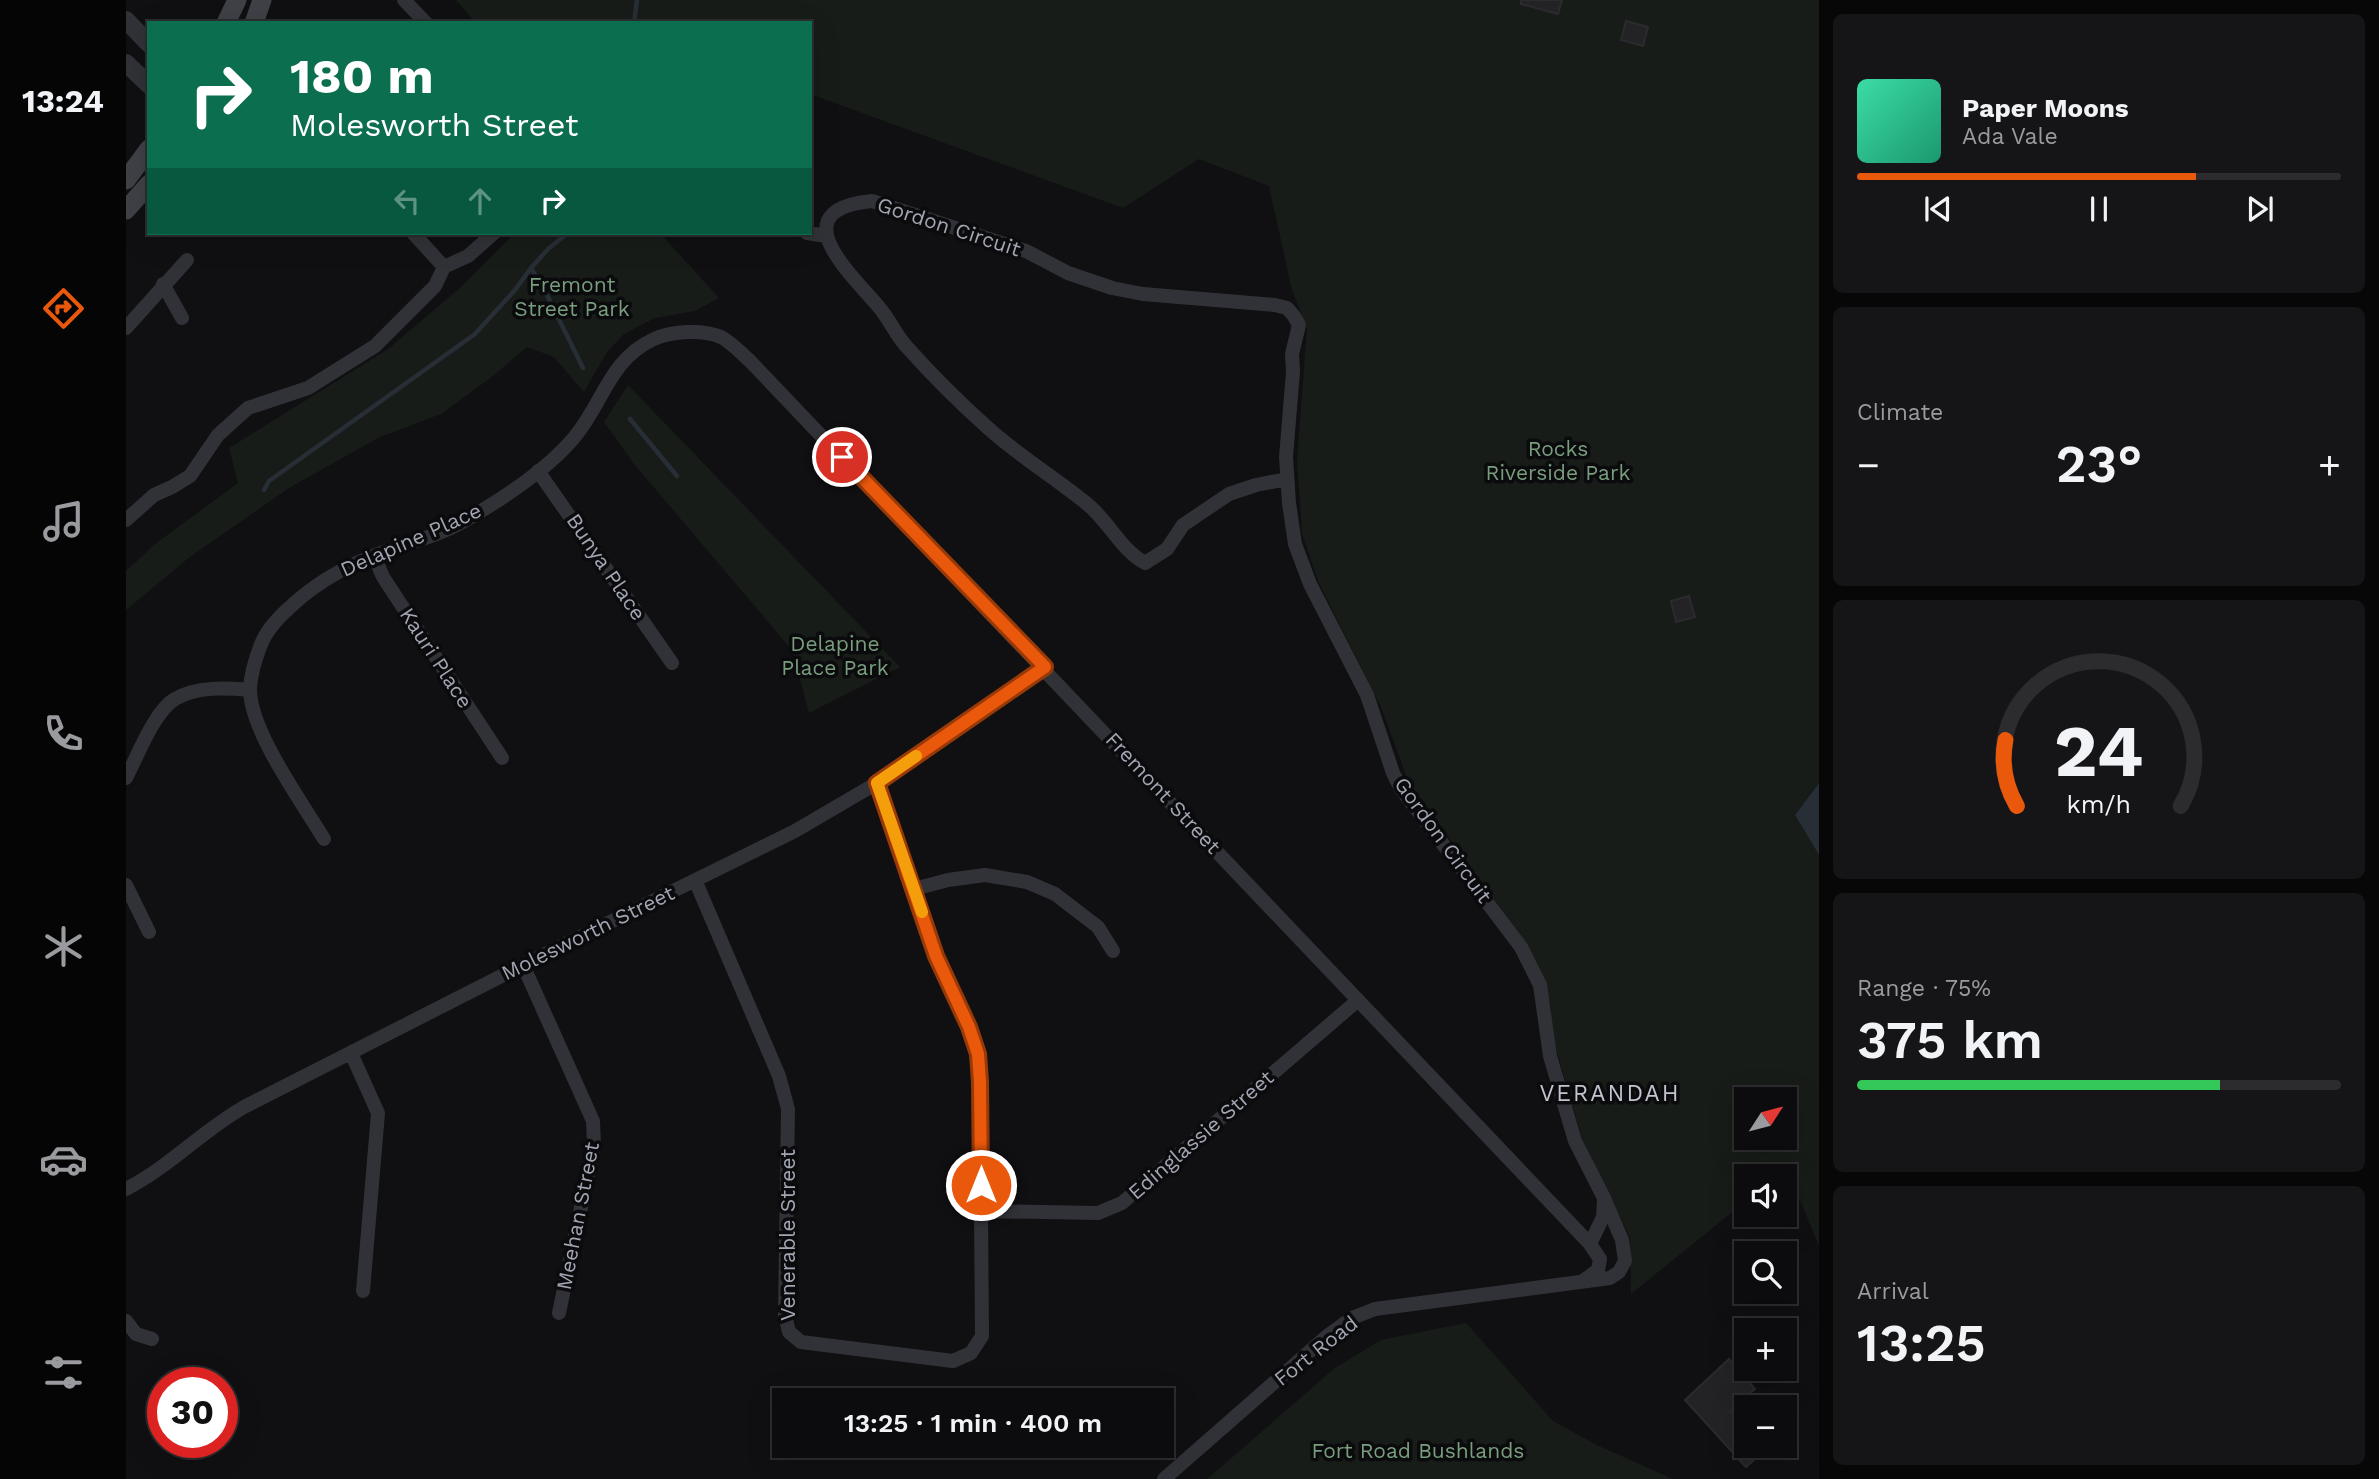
<!DOCTYPE html>
<meta charset="utf-8">
<style>
body{margin:0;font-family:"Work Sans",sans-serif;background:#151517;color:#f1f3f6;height:100vh;display:flex;flex-direction:column;font-size:26px;white-space:nowrap}
*{box-sizing:border-box;margin:0}
p{font-size:23px;color:#9a9b9e}
.icon{flex:none;width:38px;height:38px;fill:none;stroke:currentColor;stroke-width:2;stroke-linecap:round;stroke-linejoin:round}
.map{position:relative;flex:1;overflow:hidden}
.side{display:flex;flex-direction:column;gap:14px;padding:14px;background:#070708;width:560px}
.side>*{flex:none}
.guide{position:absolute;left:21px;top:21px;width:665px;height:214px;border-radius:0px;box-shadow:0 7px 28px #0002,0 0 0 2px #2c2c2e;background:#0b6e4f;color:#fff;overflow:hidden}
.needle{width:46px;rotate:54deg}
.controls{position:absolute;left:1608px;top:1087px;display:grid;gap:14px}
.controls a{display:grid;place-items:center;width:63px;height:63px;border-radius:0px;background:#0c0c0e;box-shadow:0 7px 28px #0002,0 0 0 2px #2c2c2e;font-size:35px}
.speed{position:absolute;left:21px;top:1367px;display:flex;gap:14px;font-size:35px;font-weight:700;text-align:center}
.speed>*{display:grid;place-content:center;width:91px;height:91px;border-radius:50%;background:#0c0c0e;box-shadow:0 7px 28px #0002,0 0 0 2px #2c2c2e;line-height:1}
.speed .limit{border:10px solid #d22;background:#fff;color:#111}
.pin{position:absolute;display:grid;place-items:center;width:60px;height:60px;color:#fff;margin:-30px;border:4px solid #fff;border-radius:50%;box-shadow:0 2px 7px #0007}
.me{position:absolute;width:77px;margin:-38px;rotate:0deg;stroke-linejoin:round;filter:drop-shadow(0 0 5px #0008)}
.turn{display:flex;align-items:center;gap:24px;height:147px;padding:0 28px;font-size:32px}
.turn .icon{width:91px;height:91px;stroke-width:2.5}
.turn b{display:block;font-size:49px;line-height:60px}
.lanes{display:flex;align-items:center;height:66px;padding:0 28px;background:#0003;justify-content:center;gap:35px;direction:ltr}
.lanes .off{opacity:.35}
.big{font-size:52px;font-weight:600;line-height:1.1}
.side .card{flex:1;display:flex;flex-direction:column;justify-content:center;gap:10px;min-width:0;padding:0 24px;border-radius:10px;background:#151517}
.side .dial{align-items:center;gap:0}
.dial svg{height:182px;overflow:visible;fill:none;stroke:#2c2c2e;stroke-width:7;stroke-linecap:round;text-anchor:middle}
.dial text{fill:#f1f3f6;stroke:none}
.song{display:flex;align-items:center;gap:21px}
.cover{width:84px;height:84px;border-radius:10px;background:linear-gradient(135deg,hsl(160 70% 55%),hsl(160 70% 35%))}
.played{height:7px;border-radius:4px;background:linear-gradient(90deg,#ea580c 70%,#2c2c2e 70%)}
.keys{display:flex;justify-content:space-around;direction:ltr}
.heat{display:flex;justify-content:space-between;align-items:center;font-size:38px;direction:ltr}
.charge{height:10px;border-radius:5px;background:linear-gradient(90deg,#34c759 75%,#2c2c2e 0)}
.trip{position:absolute;left:646px;top:1388px;width:402px;height:70px;border-radius:0px;background:#0c0c0e;box-shadow:0 7px 28px #0002,0 0 0 2px #2c2c2e;font-weight:600;line-height:70px;text-align:center}
main{display:flex;flex:1;min-height:0}
.tab-bar{display:flex;flex-direction:column;width:126px;justify-content:space-around;align-items:center;background:#050506;color:#9a9b9e}
.tab-bar .icon{width:49px;height:49px}
.tab-bar .active{color:#ea580c}
.tab-bar b{font-size:32px;color:#f1f3f6}
.map>svg:first-child{display:block}
.green{fill:#171c18;fill-rule:evenodd}
.water{fill:#272e35}
.lines{fill:none;stroke-linecap:round;stroke-linejoin:round}
.stream{stroke:#272e35;stroke-width:4.5}
.building{fill:#232326;stroke:#2b2a2e;stroke-width:2}
.minor{stroke:#313237;stroke-width:14}
.tertiary{stroke:#313237;stroke-width:18}
.secondary{stroke:#3f4147;stroke-width:19}
.route-casing{stroke:#983908;stroke-width:18}
.route{stroke:#ea580c;stroke-width:12}
.slow{stroke:#f59e0b;stroke-width:12}
.labels{text-anchor:middle;stroke-width:7;stroke-linejoin:round;paint-order:stroke}
.street-label{font-size:21px;fill:#a2a5b2;stroke:#0b0b0d}
.park-label{font-size:21px;fill:#789e7e;stroke:#0b0b0d}
.neighbourhood-label{font-size:23px;letter-spacing:2px;fill:#c2c5cf;stroke:#0b0b0d}
</style>
<main>
<nav class="tab-bar">
<b>13:24</b>
<svg class="icon active" aria-label="directions" viewBox="0 0 24 24"><path d="M12 3l9 9-9 9-9-9zM9 14v-3h6M13 9l2 2-2 2"/></svg>
<svg class="icon" aria-label="music" viewBox="0 0 24 24"><path d="M9 18V5l10-2v13"/><circle cx="6" cy="18" r="3"/><circle cx="16" cy="16" r="3"/></svg>
<svg class="icon" aria-label="phone" viewBox="0 0 24 24"><path d="M5 4h4l2 5-3 2q2 4 5 5l2-3 5 2v4C11 20 4 13 5 4z"/></svg>
<svg class="icon" aria-label="climate" viewBox="0 0 24 24"><path d="M12 3v18M4 7l16 10M4 17L20 7"/></svg>
<svg class="icon" aria-label="car" viewBox="0 0 24 24"><path d="M5 17H2v-5l4-1 3-4h7l3 4 3 1v5h-3M9 17h6M6 11h13"/><circle cx="7" cy="17" r="2"/><circle cx="17" cy="17" r="2"/></svg>
<svg class="icon" aria-label="filters" viewBox="0 0 24 24"><path d="M4 7h16M4 17h16"/><circle cx="9" cy="7" r="2"/><circle cx="15" cy="17" r="2"/></svg>
</nav>
<div class="map">
<svg width="1693" height="1479" viewBox="0 0 1693 1479">
<rect width="100%" height="100%" fill="#101012"/>
<!-- green -->
<path class="green" d="M330 0H1693V783L1669 815 1693 855V1246L1661 1169 1651 1176H1620V1201L1505 1294 1504 1238 1457 1141 1425 1032V1009L1418 982 1412 965 1400 943 1283 783 1255 707 1192 581 1176 533 1171 461 1181 328 1166 290 1143 186 1073 159 997 208 684 94V23H350ZM1620 1099H1659V1138H1620Z
M389 233H534L593 298 569 311 529 318 498 334 481 352 458 392 428 357 401 347 367 376 315 414 254 437 163 488 65 556 0 610V571L29 544 112 483 103 448 262 349 334 288Z
M502 385 774 667 683 713 666 650 508 464 478 422Z
M1340 1323 1427 1421 1471 1445 1547 1479H1081L1209 1368 1255 1340Z"/>
<!-- water -->
<path class="water" d="M1693 783V855L1669 815Z"/>
<g class="lines">
<!-- stream -->
<path class="stream" d="M508 23 511 0
M405 268 422 297 457 368
M504 419 551 476
M138 490 143 481 349 334 389 290 405 268 422 249 442 233"/>
</g>
<!-- building -->
<path class="building" d="M1395 0H1436L1432 14 1395 4Z
M1500 21 1522 27 1517 46 1495 40Z
M1563 596 1569 617 1550 622 1545 601Z
M1603 1359 1629 1389 1604 1411 1620 1429V1446H1643L1620 1467 1559 1400Z"/>
<g class="lines">
<!-- minor -->
<path class="minor" d="M278 0 300 23
M287 233 318 267
M681 233 701 236
M37 284 56 318
M0 328 61 260
M412 471 546 663
M0 520 28 495 46 487 64 476 92 435 122 408 182 388 249 346 309 286 318 267 342 256 368 233
M248 556 257 577 376 758
M0 778C11 757 29 710 49 699 71 686 100 688 124 690
M198 839C176 802 123 730 124 688 125 674 129 660 134 647 139 632 151 619 162 609 186 586 216 568 247 556 279 543 316 536 345 517 379 497 421 469 446 440 477 405 482 360 528 339 546 331 577 329 595 337 605 342 616 354 624 361 905 654 1183 951 1464 1244L1474 1259 1472 1270 1457 1281
M569 880 653 1076 662 1109 659 1315 663 1332 675 1342 827 1361 845 1353 856 1336 854 1082 852 1054 843 1027 810 956 751 783
M0 885 23 932
M788 889 822 880 859 875 901 882 929 894 972 927 987 951
M397 965 467 1121 468 1145 433 1313
M225 1053 252 1113 237 1291
M0 1189C43 1167 76 1131 118 1107L397 965 669 831 751 783 919 667
M855 1211 972 1213 996 1203 1231 1001
M1464 1244 1477 1217 1478 1199
M0 1321 10 1334 26 1339
M1038 1479 1200 1337 1226 1318 1249 1309 1484 1278 1493 1272 1499 1261 1496 1240 1478 1198 1449 1141 1424 1056 1414 985 1395 947 1275 789 1267 773 1241 695 1184 584 1169 544 1163 503 1160 457 1167 372 1166 354 1173 325 1168 316 1161 308 1149 305 1017 294 986 288 942 273 900 251 746 201C655 210 723 272 752 306 763 318 769 334 780 346 805 374 834 403 862 428 893 456 928 477 960 503 983 521 993 548 1019 563L1041 549 1057 525 1103 494 1130 485 1161 479"/>
<!-- tertiary -->
<path class="tertiary" d="M0 20 23 44
M0 63 23 85"/>
<!-- secondary -->
<path class="secondary" d="M100 23 111 0
M128 23 136 0
M0 180 23 149
M0 210 23 184"/>
</g>
<g class="lines">
<defs>
<path id="route" d="M716 457 919 667 751 783 810 956 843 1027 852 1054 854 1082 855 1185"/>
</defs>
<!-- route casing -->
<use href="#route" class="route-casing"/>
<!-- route -->
<use href="#route" class="route"/>
<!-- slow -->
<path class="slow" d="M790 756 751 783 796 912"/>
</g>
<g class="labels">
<!-- street labels -->
<g class="street-label">
<text transform="translate(823 227) rotate(18)" y="7">Gordon Circuit</text>
<text transform="translate(285 540) rotate(-24)" y="7">Delapine Place</text>
<text transform="translate(480 567) rotate(56)" y="7">Bunya Place</text>
<text transform="translate(310 658) rotate(57)" y="7">Kauri Place</text>
<text transform="translate(1037 793) rotate(47)" y="7">Fremont Street</text>
<text transform="translate(1317 840) rotate(54)" y="7">Gordon Circuit</text>
<text transform="translate(462 933) rotate(-26)" y="7">Molesworth Street</text>
<text transform="translate(1075 1135) rotate(-41)" y="7">Edinglassie Street</text>
<text transform="translate(452 1216) rotate(-79)" y="7">Meehan Street</text>
<text transform="translate(662 1235) rotate(-90)" y="7">Venerable Street</text>
<text transform="translate(1190 1351) rotate(-38)" y="7">Fort Road</text>
</g>
<!-- park labels -->
<g class="park-label">
<text x="446" y="292">Fremont<tspan x="446" dy="24">Street Park</tspan></text>
<text x="1432" y="456">Rocks<tspan x="1432" dy="24">Riverside Park</tspan></text>
<text x="709" y="651">Delapine<tspan x="709" dy="24">Place Park</tspan></text>
<text x="1292" y="1458">Fort Road Bushlands</text>
</g>
<!-- neighbourhood labels -->
<g class="neighbourhood-label">
<text x="1484" y="1101">VERANDAH</text>
</g>
</g>
</svg>
<div class="controls">
<a><svg class="needle" viewBox="-14 -14 28 28"><path d="M0-13l5 13h-10z" fill="#e53935"/><path d="M0 13l5-13h-10z" fill="#9a9b9e"/></svg></a>
<a><svg class="icon" aria-label="sound" viewBox="0 0 24 24"><path d="M4 9h4l5-4v14l-5-4H4zM17 9q2 3 0 6"/></svg></a>
<a><svg class="icon" aria-label="search" viewBox="0 0 24 24"><circle cx="10" cy="10" r="6"/><path d="M15 15l6 6"/></svg></a>
<a>+</a>
<a>−</a>
</div>
<div class="speed"><div class="limit">30</div></div>
<div class="pin" style="left:716px;top:457px;background:#d93025"><svg class="icon" aria-label="arrive" viewBox="0 0 24 24"><path d="M6 21V4h12l-3 4 3 4H6"/></svg></div>
<svg class="me" style="left:855px;top:1185px" viewBox="-20 -20 40 40"><circle r="17" fill="#ea580c" stroke="#fff" stroke-width="3"/><path d="M0-11L8 9 0 5-8 9z" fill="#fff"/></svg>
<div class="trip">13:25 · 1 min · 400 m</div>
<div class="guide">
<div class="turn"><svg class="icon" aria-label="right" viewBox="0 0 24 24"><path d="M7 20v-9h11M14 6l5 5-5 5"/></svg><div><b>180 m</b>Molesworth Street</div></div>
<div class="lanes"><svg class="icon off" aria-label="left" viewBox="0 0 24 24"><path d="M17 20v-9H6M10 6l-5 5 5 5"/></svg><svg class="icon off" aria-label="ahead" viewBox="0 0 24 24"><path d="M12 20V5M6 11l6-6 6 6"/></svg><svg class="icon" aria-label="right" viewBox="0 0 24 24"><path d="M7 20v-9h11M14 6l5 5-5 5"/></svg></div>
</div>
</div>
<section class="side">
<div class="card">
<div class="song"><i class="cover"></i><div><b>Paper Moons</b><p>Ada Vale</p></div></div>
<div class="played"></div>
<div class="keys"><svg class="icon" aria-label="previous" viewBox="0 0 24 24"><path d="M18 5L8 12l10 7zM5 5v14"/></svg><svg class="icon" aria-label="pause" viewBox="0 0 24 24"><path d="M8 5v14M16 5v14"/></svg><svg class="icon" aria-label="next" viewBox="0 0 24 24"><path d="M6 5l10 7-10 7zM19 5v14"/></svg></div>
</div>
<div class="card"><p>Climate</p>
<div class="heat"><a>−</a><b class="big">23°</b><a>+</a></div>
</div>
<div class="card dial"><svg viewBox="0 0 100 80">
<path d="M14 69A42 42 0 1 1 86 69"/>
<path d="M14 69A42 42 0 0 1 9 40" stroke="#ea580c"/>
<text x="50" y="56" font-size="32" font-weight="700">24</text>
<text x="50" y="72" font-size="11">km/h</text>
</svg></div>
<div class="card"><p>Range · 75%</p><b class="big">375 km</b><div class="charge"></div></div>
<div class="card"><p>Arrival</p><b class="big">13:25</b></div>
</section>
</main>
